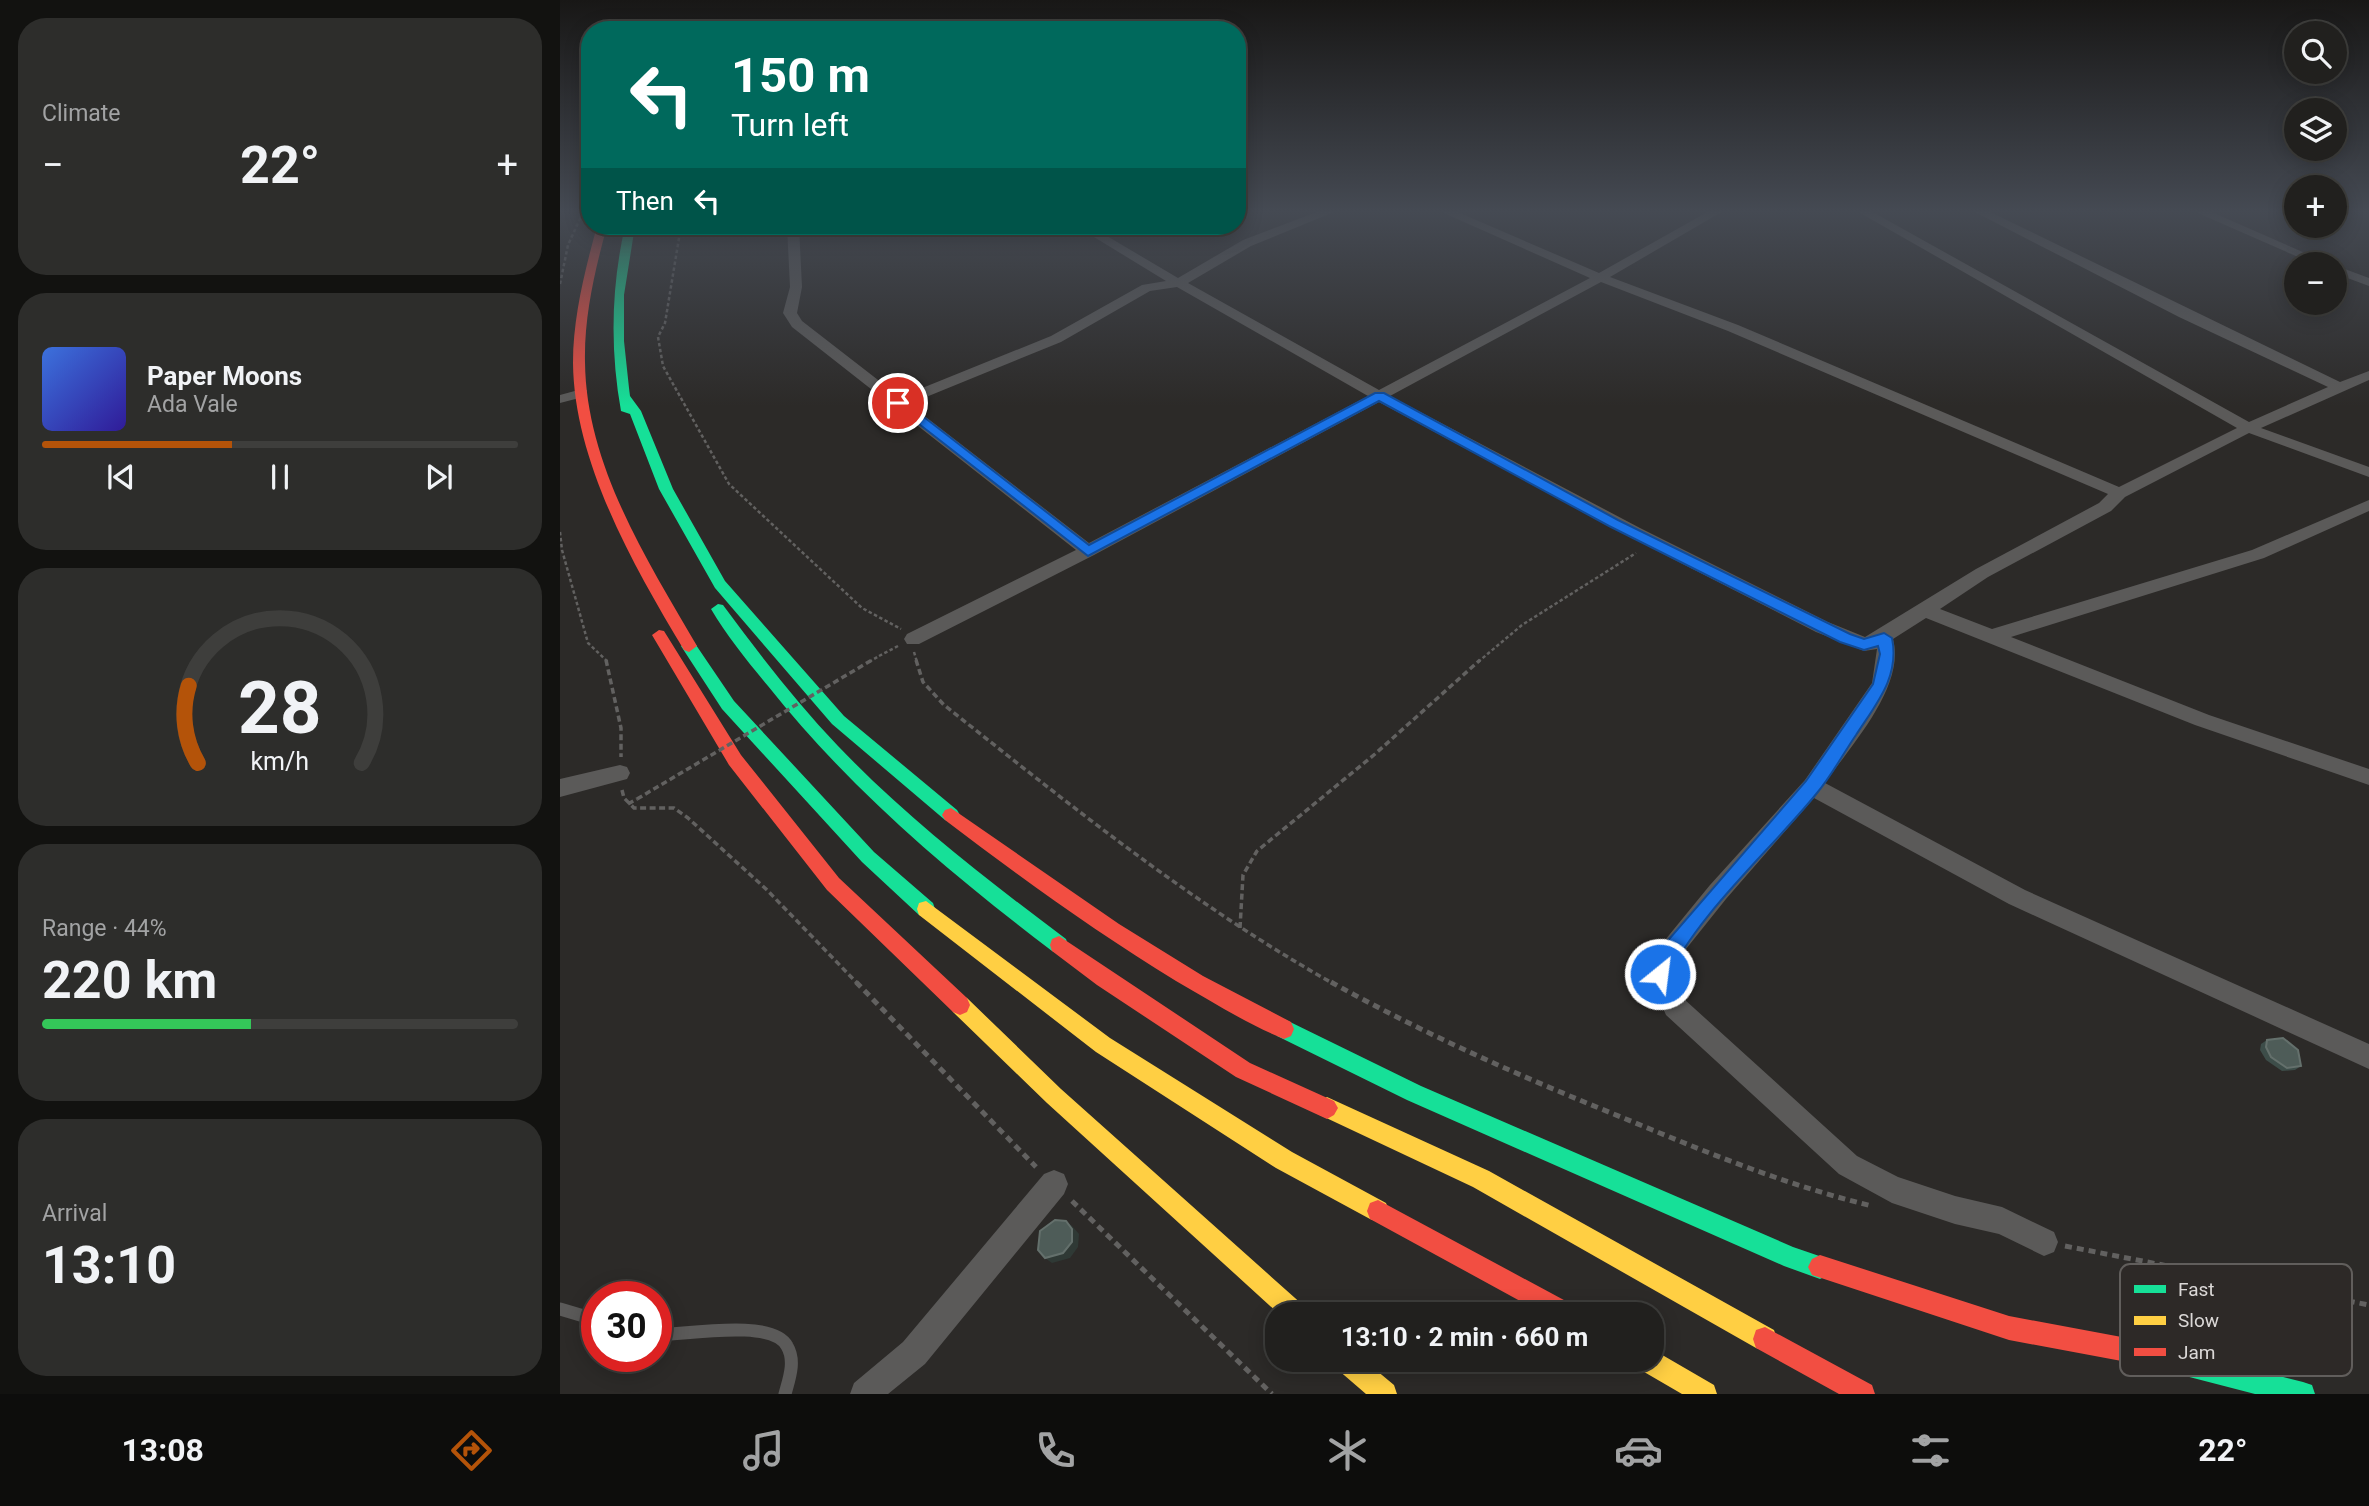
<!DOCTYPE html>
<meta charset="utf-8">
<style>
body{margin:0;font-family:Roboto,sans-serif;background:#2d2d2b;color:#f1f3f6;height:100vh;display:flex;flex-direction:column;font-size:26px;white-space:nowrap}
*{box-sizing:border-box;margin:0}
p{font-size:23px;color:#a2a3a4}
.icon{flex:none;width:38px;height:38px;fill:none;stroke:currentColor;stroke-width:2;stroke-linecap:round;stroke-linejoin:round}
.map{position:relative;flex:1;overflow:hidden}
.side{display:flex;flex-direction:column;gap:18px;padding:18px;background:#121210;width:560px}
.side>*{flex:none}
.top-card{position:absolute;left:21px;top:21px;width:665px;height:214px;border-radius:28px;box-shadow:0 4px 18px #0003,0 0 0 2px #3e3e3c;background:#00695c;color:#fff;overflow:hidden}
.tools{position:absolute;left:1724px;top:21px;display:grid;gap:14px}
.tools a{display:grid;place-items:center;width:63px;height:63px;border-radius:50%;background:#21201e;box-shadow:0 4px 18px #0003,0 0 0 2px #3e3e3c;font-size:35px}
.speed{position:absolute;left:21px;top:1281px;display:flex;gap:14px;font-size:35px;font-weight:700;text-align:center}
.speed>*{display:grid;place-content:center;width:91px;height:91px;border-radius:50%;background:#21201e;box-shadow:0 4px 18px #0003,0 0 0 2px #3e3e3c;line-height:1}
.speed .limit{border:10px solid #d22;background:#fff;color:#111}
.pin{position:absolute;display:grid;place-items:center;width:60px;height:60px;color:#fff;margin:-30px;border:4px solid #fff;border-radius:50%;box-shadow:0 2px 7px #0007}
.me{position:absolute;width:77px;margin:-38px;rotate:29deg;stroke-linejoin:round;filter:drop-shadow(0 0 5px #0008)}
.turn{display:flex;align-items:center;gap:24px;height:147px;padding:0 35px;font-size:32px}
.turn .icon{width:91px;height:91px;stroke-width:2.5}
.turn b{display:block;font-size:49px;line-height:60px}
.then{display:flex;align-items:center;height:66px;padding:0 35px;background:#0003;gap:14px;font-size:26px}
.big{font-size:52px;font-weight:700;line-height:1.1}
.side .card{flex:1;display:flex;flex-direction:column;justify-content:center;gap:10px;min-width:0;padding:0 24px;border-radius:28px;background:#2d2d2b}
.side .dial{align-items:center;gap:0}
.dial svg{height:182px;overflow:visible;fill:none;stroke:#3e3e3c;stroke-width:7;stroke-linecap:round;text-anchor:middle}
.dial text{fill:#f1f3f6;stroke:none}
.song{display:flex;align-items:center;gap:21px}
.cover{width:84px;height:84px;border-radius:10px;background:linear-gradient(135deg,hsl(220 70% 55%),hsl(250 70% 35%))}
.played{height:7px;border-radius:4px;background:linear-gradient(90deg,#b45309 40%,#3e3e3c 40%)}
.keys{display:flex;justify-content:space-around;direction:ltr}
.heat{display:flex;justify-content:space-between;align-items:center;font-size:38px;direction:ltr}
.charge{height:10px;border-radius:5px;background:linear-gradient(90deg,#34c759 44%,#3e3e3c 0)}
.trip{position:absolute;left:705px;top:1302px;width:399px;height:70px;border-radius:28px;background:#21201e;box-shadow:0 4px 18px #0003,0 0 0 2px #3e3e3c;font-weight:700;line-height:70px;text-align:center}
.dock{display:flex;height:112px;justify-content:space-around;align-items:center;background:#0d0d0c;color:#a2a3a4}
.dock .icon{width:49px;height:49px}
.dock .selected{color:#b45309}
.dock b{font-size:32px;color:#f1f3f6}
main{display:flex;flex:1;min-height:0}
.map>svg:first-child{display:block}
.lines{fill:none;stroke-linecap:round;stroke-linejoin:round}
.path-far2{stroke:#626160;stroke-width:2.5;stroke-dasharray:3.5 2.5;stroke-linecap:butt}
.path-far1{stroke:#626160;stroke-width:3.5;stroke-dasharray:6 3.5;stroke-linecap:butt}
.path{stroke:#626160;stroke-width:5;stroke-dasharray:7 5;stroke-linecap:butt}
.lane{stroke:#5b5a59;stroke-width:13}
.street{fill:#5b5a59;fill-rule:evenodd}
.fast{fill:#16e098;fill-rule:evenodd}
.slow{fill:#ffcf43;fill-rule:evenodd}
.jam{fill:#f24e42;fill-rule:evenodd}
.path-bridge-far1{stroke:#626160;stroke-width:2.5;stroke-dasharray:3.5 2.5;stroke-linecap:butt}
.path-bridge{stroke:#626160;stroke-width:3.5;stroke-dasharray:6 3.5;stroke-linecap:butt}
.wall{fill:#3d4d49}
.shaded-wall{fill:#2f3935}
.building{fill:#4e5c58;stroke:#64706c;stroke-width:2}
.route{fill:#1a73e8;stroke:#114b97;stroke-width:2}
.key{fill:#2d2927;stroke:#615e5c;stroke-width:2}
.key-label{font-size:19px;fill:#dbd8d7}
</style>
<main>
<section class="side">
<div class="card"><p>Climate</p>
<div class="heat"><a>−</a><b class="big">22°</b><a>+</a></div>
</div>
<div class="card">
<div class="song"><i class="cover"></i><div><b>Paper Moons</b><p>Ada Vale</p></div></div>
<div class="played"></div>
<div class="keys"><svg class="icon" aria-label="previous" viewBox="0 0 24 24"><path d="M18 5L8 12l10 7zM5 5v14"/></svg><svg class="icon" aria-label="pause" viewBox="0 0 24 24"><path d="M8 5v14M16 5v14"/></svg><svg class="icon" aria-label="next" viewBox="0 0 24 24"><path d="M6 5l10 7-10 7zM19 5v14"/></svg></div>
</div>
<div class="card dial"><svg viewBox="0 0 100 80">
<path d="M14 69A42 42 0 1 1 86 69"/>
<path d="M14 69A42 42 0 0 1 10 35" stroke="#b45309"/>
<text x="50" y="56" font-size="32" font-weight="700">28</text>
<text x="50" y="72" font-size="11">km/h</text>
</svg></div>
<div class="card"><p>Range · 44%</p><b class="big">220 km</b><div class="charge"></div></div>
<div class="card"><p>Arrival</p><b class="big">13:10</b></div>
</section>
<div class="map">
<svg width="1809" height="1394" viewBox="0 0 1809 1394">
<rect width="100%" height="100%" fill="#2c2a28"/>
<g class="lines">
<!-- path-far2 -->
<path class="path-far2" d="M121 226 105 323 98 337 103 366 169 484 302 608 341 629
M0 284 8 245 24 210
M0 532 2 550 28 643 48 662
M354 652 357 662
M319 656 338 646
M918 662 962 625 1076 553"/>
<!-- path-far1 -->
<path class="path-far1" d="M46 660 61 728V757
M356 660 363 682 384 705C510 805 633 905 774 984
M62 790 64 798 74 808H114L128 818 206 889 298 984
M68 804 77 799
M680 928 683 875 697 851 815 754 920 660"/>
<!-- path -->
<path class="path" d="M296 982 476 1167
M771 982C864 1034 962 1077 1061 1117 1143 1151 1225 1185 1312 1206
M512 1201 712 1394
M1505 1246 1809 1305"/>
<!-- lane -->
<path class="lane" d="M0 1309 37 1320
M96 1335C124 1335 212 1318 227 1346 236 1361 229 1379 225 1394"/>
<!-- street -->
<path class="street" d="M762 210H779L691 246 628 283 819 390 1030 278 877 210H893L1039 273 1151 210H1165L1050 277 1178 325 1559 487 1677 428 1295 210H1309L1689 422 1768 387 1619 317 1411 210H1426L1780 382 1809 371V380L1701 428 1809 467V477L1689 433 1565 497 1551 511 1428 577 1380 609 1432 629 1692 550 1809 500V511L1704 558 1451 637 1649 715 1809 769V785L1635 725 1366 618 1333 639C1346 686 1291 745 1265 783L1465 890 1809 1044V1069L1449 904 1254 798 1166 899 1114 964 1112 974 1124 999 1297 1156 1338 1177 1395 1196 1442 1207 1494 1232 1498 1242 1494 1252 1484 1256 1439 1234 1395 1224 1332 1203 1279 1174 1106 1015 1088 974 1096 951 1150 885 1245 780 1312 683 1317 649 1304 651 1256 632 1068 536 819 402 534 555 359 644H347L344 639 347 634 516 550 232 327 223 313 230 287 227 226H239L242 287 237 313 242 321 340 397 491 336 582 285 606 281 516 226H530L618 278 683 240ZM1041 282 1168 331 1548 494 1539 503 1416 569 1305 637 1268 622 1080 528 830 396ZM617 287 808 396 529 543 349 404 501 342 590 291Z
M1631 210H1647L1770 264H1754Z
M1774 265 1809 278V286L1774 273Z
M22 389 27 390V396L0 403V395Z
M60 765 67 767 70 773 67 779 0 797V779Z
M494 1170 504 1174 508 1184 504 1194 365 1364 328 1394H290L294 1383 343 1342 484 1174Z"/>
<!-- fast -->
<path class="fast" d="M65 226H75L64 295V341L69 388 70 396 81 411 113 489 165 581 284 716 397 810 400 815 397 820 391 822 385 820 272 724 155 588 99 489 70 414 61 411C50 350 51 288 65 226Z
M158 604 163 605C199 654 236 702 278 746 347 818 426 879 506 939L508 945 506 951 499 954 492 951C388 872 290 789 208 686 188 662 167 636 151 609Z
M129 640 134 642 174 701 314 852 373 903 375 909 373 915 366 917 359 915 302 862 162 709 121 646Z
M724 1019 861 1086 1233 1247 1268 1259 1272 1267 1268 1275 1260 1279 1224 1266 847 1100 717 1036 714 1029 717 1022Z
M1583 1341 1743 1382 1752 1385 1755 1394H1695L1583 1365 1574 1362 1571 1353 1574 1344Z"/>
<!-- slow -->
<path class="slow" d="M366 901 550 1038 732 1152 826 1203 829 1211 826 1219 818 1222 810 1219 716 1168 536 1052 359 915 357 909 359 903Z
M400 995 407 998 501 1089 744 1306 748 1314H719L487 1103 393 1012 390 1005 393 998Z
M767 1097 929 1171 1214 1330 1217 1339 1214 1348 1205 1351 1196 1348 913 1187 760 1115 756 1108 760 1101Z
M1092 1349 1154 1385 1157 1394H1122L1079 1369 1076 1360H1092Z
M774 1360H804L834 1385 837 1394H806L777 1369Z"/>
<!-- jam -->
<path class="jam" d="M37 226H47C35 270 24 316 25 362 26 465 87 560 137 646L129 652 124 650C74 567 14 462 13 363 13 317 25 270 37 226Z
M99 630 104 631 181 755 279 878 407 998 410 1005 407 1012 400 1015 393 1012 267 890 169 765 92 635Z
M391 808 559 924 643 976 731 1022 734 1029 731 1036 724 1039C687 1024 651 1001 616 981 536 932 460 877 385 820L382 815 385 810Z
M499 936 690 1063 774 1101 778 1108 774 1115 767 1119 676 1077 537 985 492 951 490 945 492 939Z
M818 1200 1015 1306 1019 1314H984L810 1219 807 1211 810 1203Z
M1260 1255 1449 1316 1583 1341 1592 1344 1595 1353 1592 1362 1583 1365 1449 1340 1252 1275 1248 1267 1252 1259Z
M1205 1327 1312 1385 1315 1394H1279L1196 1348 1193 1339 1196 1330Z"/>
<!-- path-bridge-far1 -->
<path class="path-bridge-far1" d="M309 662 319 656"/>
<!-- path-bridge -->
<path class="path-bridge" d="M77 799 312 660"/>
</g>
<!-- wall -->
<path class="wall" d="M1707 1040 1741 1066 1735 1070 1722 1071 1706 1060 1700 1050 1701 1044Z"/>
<!-- shaded-wall -->
<path class="shaded-wall" d="M506 1221 512 1226 519 1234 518 1247 510 1258 492 1263 485 1258Z"/>
<!-- building -->
<path class="building" d="M1723 1038 1738 1050 1741 1066 1727 1068 1711 1057 1706 1047 1707 1040Z
M495 1220 506 1221 512 1229V1242L503 1253 485 1258 478 1250 480 1231Z"/>
<!-- sky -->
<linearGradient id="sky" x2="0" y2="1"><stop stop-color="#181716"/><stop offset="0.52" stop-color="#454a53"/><stop offset="1" stop-color="#454a53" stop-opacity="0"/></linearGradient>
<rect width="1809" height="406" fill="url(#sky)"/>
<!-- route -->
<path class="route" d="M815 393H824L1058 520 1290 634 1304 639 1324 633 1332 638C1340 677 1316 704 1296 735 1283 754 1272 775 1257 793 1212 849 1135 916 1107 980L1100 983 1093 980 1090 974 1097 953 1246 781 1313 684 1320 654 1318 646 1304 650 1280 642 1049 526 819 401 528 556 332 403 342 400 529 545Z"/>
<!-- legend -->
<rect x="1560" y="1264" width="232" height="112" rx="10" class="key"/>
<rect x="1574" y="1285" width="32" height="8" fill="#16e098"/>
<rect x="1574" y="1316" width="32" height="9" fill="#ffcf43"/>
<rect x="1574" y="1348" width="32" height="8" fill="#f24e42"/>
<g class="key-label">
<text x="1618" y="1296">Fast</text>
<text x="1618" y="1327">Slow</text>
<text x="1618" y="1359">Jam</text>
</g>
</svg>
<div class="tools">
<a><svg class="icon" aria-label="search" viewBox="0 0 24 24"><circle cx="10" cy="10" r="6"/><path d="M15 15l6 6"/></svg></a>
<a><svg class="icon" aria-label="layers" viewBox="0 0 24 24"><path d="M12 4l9 5-9 5-9-5zM3 14l9 5 9-5"/></svg></a>
<a>+</a>
<a>−</a>
</div>
<div class="speed"><div class="limit">30</div></div>
<div class="pin" style="left:338px;top:403px;background:#d93025"><svg class="icon" aria-label="arrive" viewBox="0 0 24 24"><path d="M6 21V4h12l-3 4 3 4H6"/></svg></div>
<svg class="me" style="left:1100px;top:974px" viewBox="-20 -20 40 40"><circle r="17" fill="#1a73e8" stroke="#fff" stroke-width="3"/><path d="M0-11L8 9 0 5-8 9z" fill="#fff"/></svg>
<div class="trip">13:10 · 2 min · 660 m</div>
<div class="top-card">
<div class="turn"><svg class="icon" aria-label="left" viewBox="0 0 24 24"><path d="M17 20v-9H6M10 6l-5 5 5 5"/></svg><div><b>150 m</b>Turn left</div></div>
<div class="then">Then<svg class="icon" aria-label="left" viewBox="0 0 24 24"><path d="M17 20v-9H6M10 6l-5 5 5 5"/></svg></div>
</div>
</div>
</main>
<nav class="dock">
<b>13:08</b>
<svg class="icon selected" aria-label="directions" viewBox="0 0 24 24"><path d="M12 3l9 9-9 9-9-9zM9 14v-3h6M13 9l2 2-2 2"/></svg>
<svg class="icon" aria-label="music" viewBox="0 0 24 24"><path d="M9 18V5l10-2v13"/><circle cx="6" cy="18" r="3"/><circle cx="16" cy="16" r="3"/></svg>
<svg class="icon" aria-label="phone" viewBox="0 0 24 24"><path d="M5 4h4l2 5-3 2q2 4 5 5l2-3 5 2v4C11 20 4 13 5 4z"/></svg>
<svg class="icon" aria-label="climate" viewBox="0 0 24 24"><path d="M12 3v18M4 7l16 10M4 17L20 7"/></svg>
<svg class="icon" aria-label="car" viewBox="0 0 24 24"><path d="M5 17H2v-5l4-1 3-4h7l3 4 3 1v5h-3M9 17h6M6 11h13"/><circle cx="7" cy="17" r="2"/><circle cx="17" cy="17" r="2"/></svg>
<svg class="icon" aria-label="filters" viewBox="0 0 24 24"><path d="M4 7h16M4 17h16"/><circle cx="9" cy="7" r="2"/><circle cx="15" cy="17" r="2"/></svg>
<b>22°</b>
</nav>
